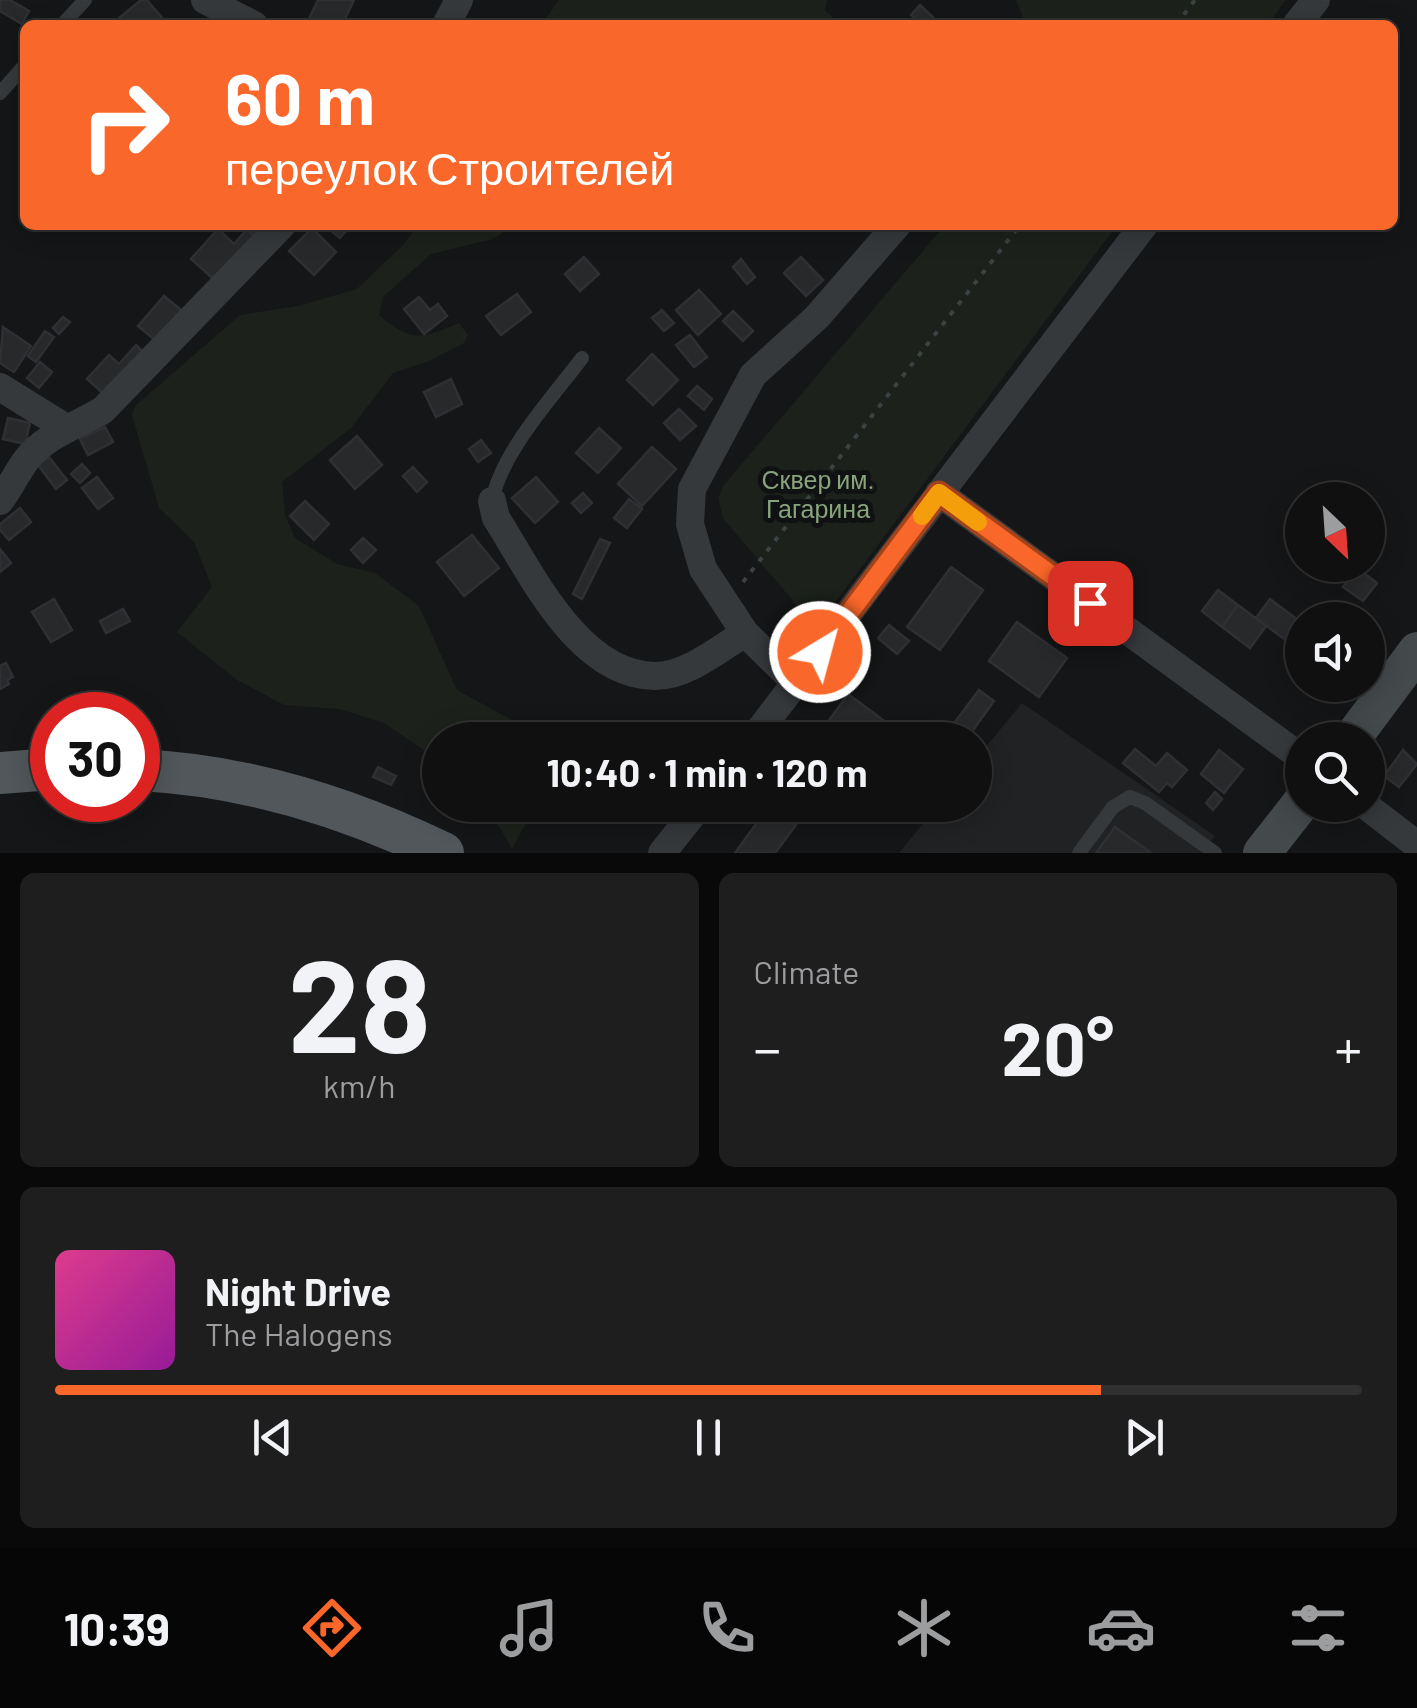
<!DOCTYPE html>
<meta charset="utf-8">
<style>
body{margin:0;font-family:Barlow,sans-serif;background:#1e1e1f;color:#f1f3f6;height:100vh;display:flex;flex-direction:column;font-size:38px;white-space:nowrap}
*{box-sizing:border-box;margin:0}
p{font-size:32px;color:#9c9d9f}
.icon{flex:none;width:55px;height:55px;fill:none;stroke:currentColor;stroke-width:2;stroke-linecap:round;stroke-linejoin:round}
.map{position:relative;height:853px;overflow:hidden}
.details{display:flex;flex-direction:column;gap:20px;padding:20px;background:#090909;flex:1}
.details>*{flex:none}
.banner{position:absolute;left:20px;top:20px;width:1378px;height:210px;border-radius:15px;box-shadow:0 5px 25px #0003,0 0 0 2px #303031;background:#fa672a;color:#fff;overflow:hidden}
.needle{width:65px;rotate:155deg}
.fabs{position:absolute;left:1285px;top:482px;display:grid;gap:20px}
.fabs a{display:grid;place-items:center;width:100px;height:100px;border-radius:50%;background:#101011;box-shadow:0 5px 25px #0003,0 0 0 2px #303031;font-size:50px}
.speed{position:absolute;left:30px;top:692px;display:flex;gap:20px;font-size:50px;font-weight:700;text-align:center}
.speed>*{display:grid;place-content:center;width:130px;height:130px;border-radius:50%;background:#101011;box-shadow:0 5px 25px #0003,0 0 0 2px #303031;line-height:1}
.speed .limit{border:15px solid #d22;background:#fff;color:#111}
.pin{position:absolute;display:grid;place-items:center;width:85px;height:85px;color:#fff;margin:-42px;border-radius:20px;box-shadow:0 5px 15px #0006}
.me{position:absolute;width:110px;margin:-55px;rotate:37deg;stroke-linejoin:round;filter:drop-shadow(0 0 8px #0008)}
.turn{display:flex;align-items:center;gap:35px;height:210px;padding:0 40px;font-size:45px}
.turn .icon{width:130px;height:130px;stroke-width:2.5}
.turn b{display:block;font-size:70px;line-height:85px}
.big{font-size:75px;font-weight:700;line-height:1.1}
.details .card{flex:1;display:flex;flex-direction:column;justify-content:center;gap:15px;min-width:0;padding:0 35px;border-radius:15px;background:#1e1e1f}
.details .dial{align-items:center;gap:0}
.dial b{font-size:130px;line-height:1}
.song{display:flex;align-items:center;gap:30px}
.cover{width:120px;height:120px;border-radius:15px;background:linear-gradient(135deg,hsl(330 70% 55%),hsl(300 70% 35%))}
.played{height:10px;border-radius:5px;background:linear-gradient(90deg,#fa672a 80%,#303031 80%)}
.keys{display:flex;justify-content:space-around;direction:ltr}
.heat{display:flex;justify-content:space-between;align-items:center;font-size:55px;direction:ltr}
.details .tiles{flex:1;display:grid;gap:20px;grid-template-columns:1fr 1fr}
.card:last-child{grid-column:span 2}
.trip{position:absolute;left:422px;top:722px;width:570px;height:100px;border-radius:50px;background:#101011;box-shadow:0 5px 25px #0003,0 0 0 2px #303031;font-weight:700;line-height:100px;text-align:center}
.dock{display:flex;height:160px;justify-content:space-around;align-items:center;background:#060607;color:#9c9d9f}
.dock .icon{width:70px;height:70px}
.dock .selected{color:#fa672a}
.dock b{font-size:45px;color:#f1f3f6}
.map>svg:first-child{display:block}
.built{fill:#212224}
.green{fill:#1c221b}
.building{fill:#28292b;stroke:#2f3033;stroke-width:2.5}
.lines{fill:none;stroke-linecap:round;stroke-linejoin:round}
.path{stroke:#3c4143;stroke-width:4;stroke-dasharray:5 8;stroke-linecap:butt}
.lane{stroke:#36393c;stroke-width:14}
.street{stroke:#36393c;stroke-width:28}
.secondary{stroke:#44494c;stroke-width:38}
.primary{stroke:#52575b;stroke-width:42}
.route-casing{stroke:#a2431b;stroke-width:25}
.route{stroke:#fa672a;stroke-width:18}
.slow{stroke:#f59e0b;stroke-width:18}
.labels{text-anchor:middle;stroke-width:10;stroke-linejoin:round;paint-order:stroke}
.park-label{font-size:25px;fill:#88a47c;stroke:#101112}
</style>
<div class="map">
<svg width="1417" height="853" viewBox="0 0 1417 853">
<rect width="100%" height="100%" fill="#151617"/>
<!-- built -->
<path class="built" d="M1022 703 1215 836 1201 853H899L938 805H975V760Z"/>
<!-- green -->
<path class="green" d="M559 0H827L825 10 841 25H541Z
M1016 0H1286L1267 25H1026Z
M418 225H514L493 239 431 254 383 297 379 315C412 343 421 339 459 323L468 335 464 343 429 361 393 373 351 428 282 482 285 515 295 538 337 564 375 573 419 606 457 690 548 740H440V761L384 723 340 709 284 705 237 680 177 632 212 587 194 542 159 508 132 415 135 406 240 315 298 306 357 289 404 244Z
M945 225H1117L816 628 723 518 718 498 723 486Z
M486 805H536L512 849Z"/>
<!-- building -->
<path class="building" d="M0 0H10L29 11 22 24 0 11Z
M141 0H147L168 25H123L118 19Z
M318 0H354L342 25H315L308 21Z
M920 5 936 20 931 25H922L911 15Z
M242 225H273L259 240Z
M324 225H351L340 238Z
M312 228 336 252 314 275 289 251Z
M218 229 234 244 247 229 259 240 219 284 191 259Z
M584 257 599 274 580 291 565 274Z
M801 257 823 280 806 296 784 273Z
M741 259 755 277 747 284 733 267Z
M699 290 721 314 698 335 676 310Z
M517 294 531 312 501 335 486 316Z
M164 296 181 310 155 340 138 326Z
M419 297 430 310 438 304 447 316 424 334 404 309Z
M662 310 674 323 664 331 652 318Z
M733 311 753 331 743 341 723 321Z
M63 317 70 322 59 334 53 328Z
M3 327 31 346 14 372 0 363Z
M45 331 54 337 36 362 28 356Z
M690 335 707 357 694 367 676 345Z
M136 345 144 353 105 395 87 379 109 355 119 364Z
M652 354 678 380 653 405 627 380Z
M40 362 52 372 39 388 27 378Z
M451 379 462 404 436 417 424 392Z
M697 386 712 399 704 410 688 396Z
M679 409 696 426 680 440 664 423Z
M8 418 30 423 25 444 3 439Z
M105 427 113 442 88 455 80 439Z
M599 428 621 448 598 473 576 453Z
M357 436 382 465 355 489 330 460Z
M481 440 491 453 478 462 469 449Z
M652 447 676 469 642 506 618 484Z
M49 457 67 480 56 489 38 465Z
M82 464 90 473 80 483 71 474Z
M413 467 427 482 417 492 403 476Z
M97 477 113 498 98 509 82 488Z
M536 477 558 502 535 523 512 498Z
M583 493 592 503 581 513 572 503Z
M629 499 642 509 627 528 614 518Z
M305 501 329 524 314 540 290 516Z
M20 508 31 522 9 540 0 530V524Z
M472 535 499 568 464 596 437 562Z
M363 538 376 550 363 563 351 550Z
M600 539 610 543 582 599 573 594Z
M0 549 11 563 0 572Z
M951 567 983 590 940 650 907 627Z
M1357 568 1377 583 1363 601 1343 587Z
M1218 590 1238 605 1222 627 1202 611Z
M54 599 72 630 51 642 32 612Z
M1270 599 1302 623V652L1256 618Z
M1238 605 1266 626 1250 648 1222 627Z
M123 609 130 621 106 633 100 621Z
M1017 622 1067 658 1039 697 989 661Z
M889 625 909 641 897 654 878 638Z
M6 663 13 677 7 680 9 684 0 689V666Z
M979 690 994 701 971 733 955 722Z
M848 694 887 723 875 740H815Z
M1135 749 1156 766 1167 753 1187 770 1172 787 1167 783 1159 792 1123 763Z
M1219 750 1243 769 1224 793 1201 774Z
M1403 750 1417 764 1399 787 1384 776Z
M378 767 396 776 391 785 373 777Z
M1215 792 1222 799 1213 810 1206 803Z
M769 806 796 825 775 853H735Z
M1115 827 1151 853H1096Z"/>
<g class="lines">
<!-- path -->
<path class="path" d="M1176 25 1195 0
M743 582 1020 225"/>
<!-- lane -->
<path class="lane" d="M62 25 85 0
M0 93 25 65
M492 501C502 451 552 398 582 358
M1079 853 1113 807 1130 797 1145 803 1215 853"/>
<!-- street -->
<path class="street" d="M205 0 254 25
M446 25 459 0
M1296 25 1316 0
M0 387 66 428
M939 493 1302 758
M0 501C10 488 17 472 27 459 47 434 77 426 103 410L282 225
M492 501 496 518C532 574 578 675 655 676 687 676 719 649 745 633
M797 684 745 633 703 569 690 524 692 489 753 375 817 317 897 225
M752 740 1144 225
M1365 805 1417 845
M662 853 700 805"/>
<!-- secondary -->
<path class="secondary" d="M1351 740 1417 651
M1262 853 1302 802"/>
<!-- primary -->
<path class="primary" d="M138 770C246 775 346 806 443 853
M0 773 52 769"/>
</g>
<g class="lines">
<defs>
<path id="route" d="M820 652 939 493 1090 603"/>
</defs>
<!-- route casing -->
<use href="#route" class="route-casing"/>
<!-- route -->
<use href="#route" class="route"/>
<!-- slow -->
<path class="slow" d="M922 516 939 493 978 522"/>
</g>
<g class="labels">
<!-- park labels -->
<g class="park-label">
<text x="818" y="489">Сквер им.<tspan x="818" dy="29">Гагарина</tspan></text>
</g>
</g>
</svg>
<div class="fabs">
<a><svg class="needle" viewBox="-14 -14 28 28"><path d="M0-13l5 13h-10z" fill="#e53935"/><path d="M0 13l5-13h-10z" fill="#9c9d9f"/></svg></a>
<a><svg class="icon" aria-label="sound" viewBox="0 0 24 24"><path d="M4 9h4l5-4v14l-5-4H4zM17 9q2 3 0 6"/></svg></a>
<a><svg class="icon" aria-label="search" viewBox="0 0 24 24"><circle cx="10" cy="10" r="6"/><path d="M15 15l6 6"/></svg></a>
</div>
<div class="speed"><div class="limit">30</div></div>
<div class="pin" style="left:1090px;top:603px;background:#d93025"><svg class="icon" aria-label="arrive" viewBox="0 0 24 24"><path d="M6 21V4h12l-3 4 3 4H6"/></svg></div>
<svg class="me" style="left:820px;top:652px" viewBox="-20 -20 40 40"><circle r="17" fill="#fa672a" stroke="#fff" stroke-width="3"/><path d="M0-11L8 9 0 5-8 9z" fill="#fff"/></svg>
<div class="trip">10:40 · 1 min · 120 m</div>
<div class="banner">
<div class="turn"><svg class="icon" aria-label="right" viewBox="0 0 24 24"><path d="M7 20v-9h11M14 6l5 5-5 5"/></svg><div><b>60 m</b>переулок Строителей</div></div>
</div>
</div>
<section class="details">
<div class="tiles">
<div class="card dial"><b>28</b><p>km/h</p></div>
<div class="card"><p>Climate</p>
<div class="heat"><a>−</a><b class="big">20°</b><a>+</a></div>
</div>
<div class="card">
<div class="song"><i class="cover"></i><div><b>Night Drive</b><p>The Halogens</p></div></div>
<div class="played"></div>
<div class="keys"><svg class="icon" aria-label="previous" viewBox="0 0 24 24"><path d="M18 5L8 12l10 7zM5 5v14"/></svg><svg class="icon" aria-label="pause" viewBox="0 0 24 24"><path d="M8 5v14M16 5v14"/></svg><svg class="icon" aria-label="next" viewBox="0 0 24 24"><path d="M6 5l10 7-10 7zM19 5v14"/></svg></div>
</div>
</div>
</section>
<nav class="dock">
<b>10:39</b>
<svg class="icon selected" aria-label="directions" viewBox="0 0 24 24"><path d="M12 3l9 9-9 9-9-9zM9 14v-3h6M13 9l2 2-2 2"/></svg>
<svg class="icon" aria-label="music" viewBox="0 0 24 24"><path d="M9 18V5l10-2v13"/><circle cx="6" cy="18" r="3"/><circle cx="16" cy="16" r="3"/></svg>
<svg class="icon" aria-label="phone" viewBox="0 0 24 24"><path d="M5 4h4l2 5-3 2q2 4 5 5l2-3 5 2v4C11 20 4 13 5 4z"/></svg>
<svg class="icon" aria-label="climate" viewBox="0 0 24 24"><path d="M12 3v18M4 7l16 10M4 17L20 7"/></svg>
<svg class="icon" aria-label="car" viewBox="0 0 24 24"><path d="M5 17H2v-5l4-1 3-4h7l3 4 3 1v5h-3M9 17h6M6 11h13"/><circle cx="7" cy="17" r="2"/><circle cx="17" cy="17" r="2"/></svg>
<svg class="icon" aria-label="filters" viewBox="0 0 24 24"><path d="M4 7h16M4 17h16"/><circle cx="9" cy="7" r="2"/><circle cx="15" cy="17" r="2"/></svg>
</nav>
